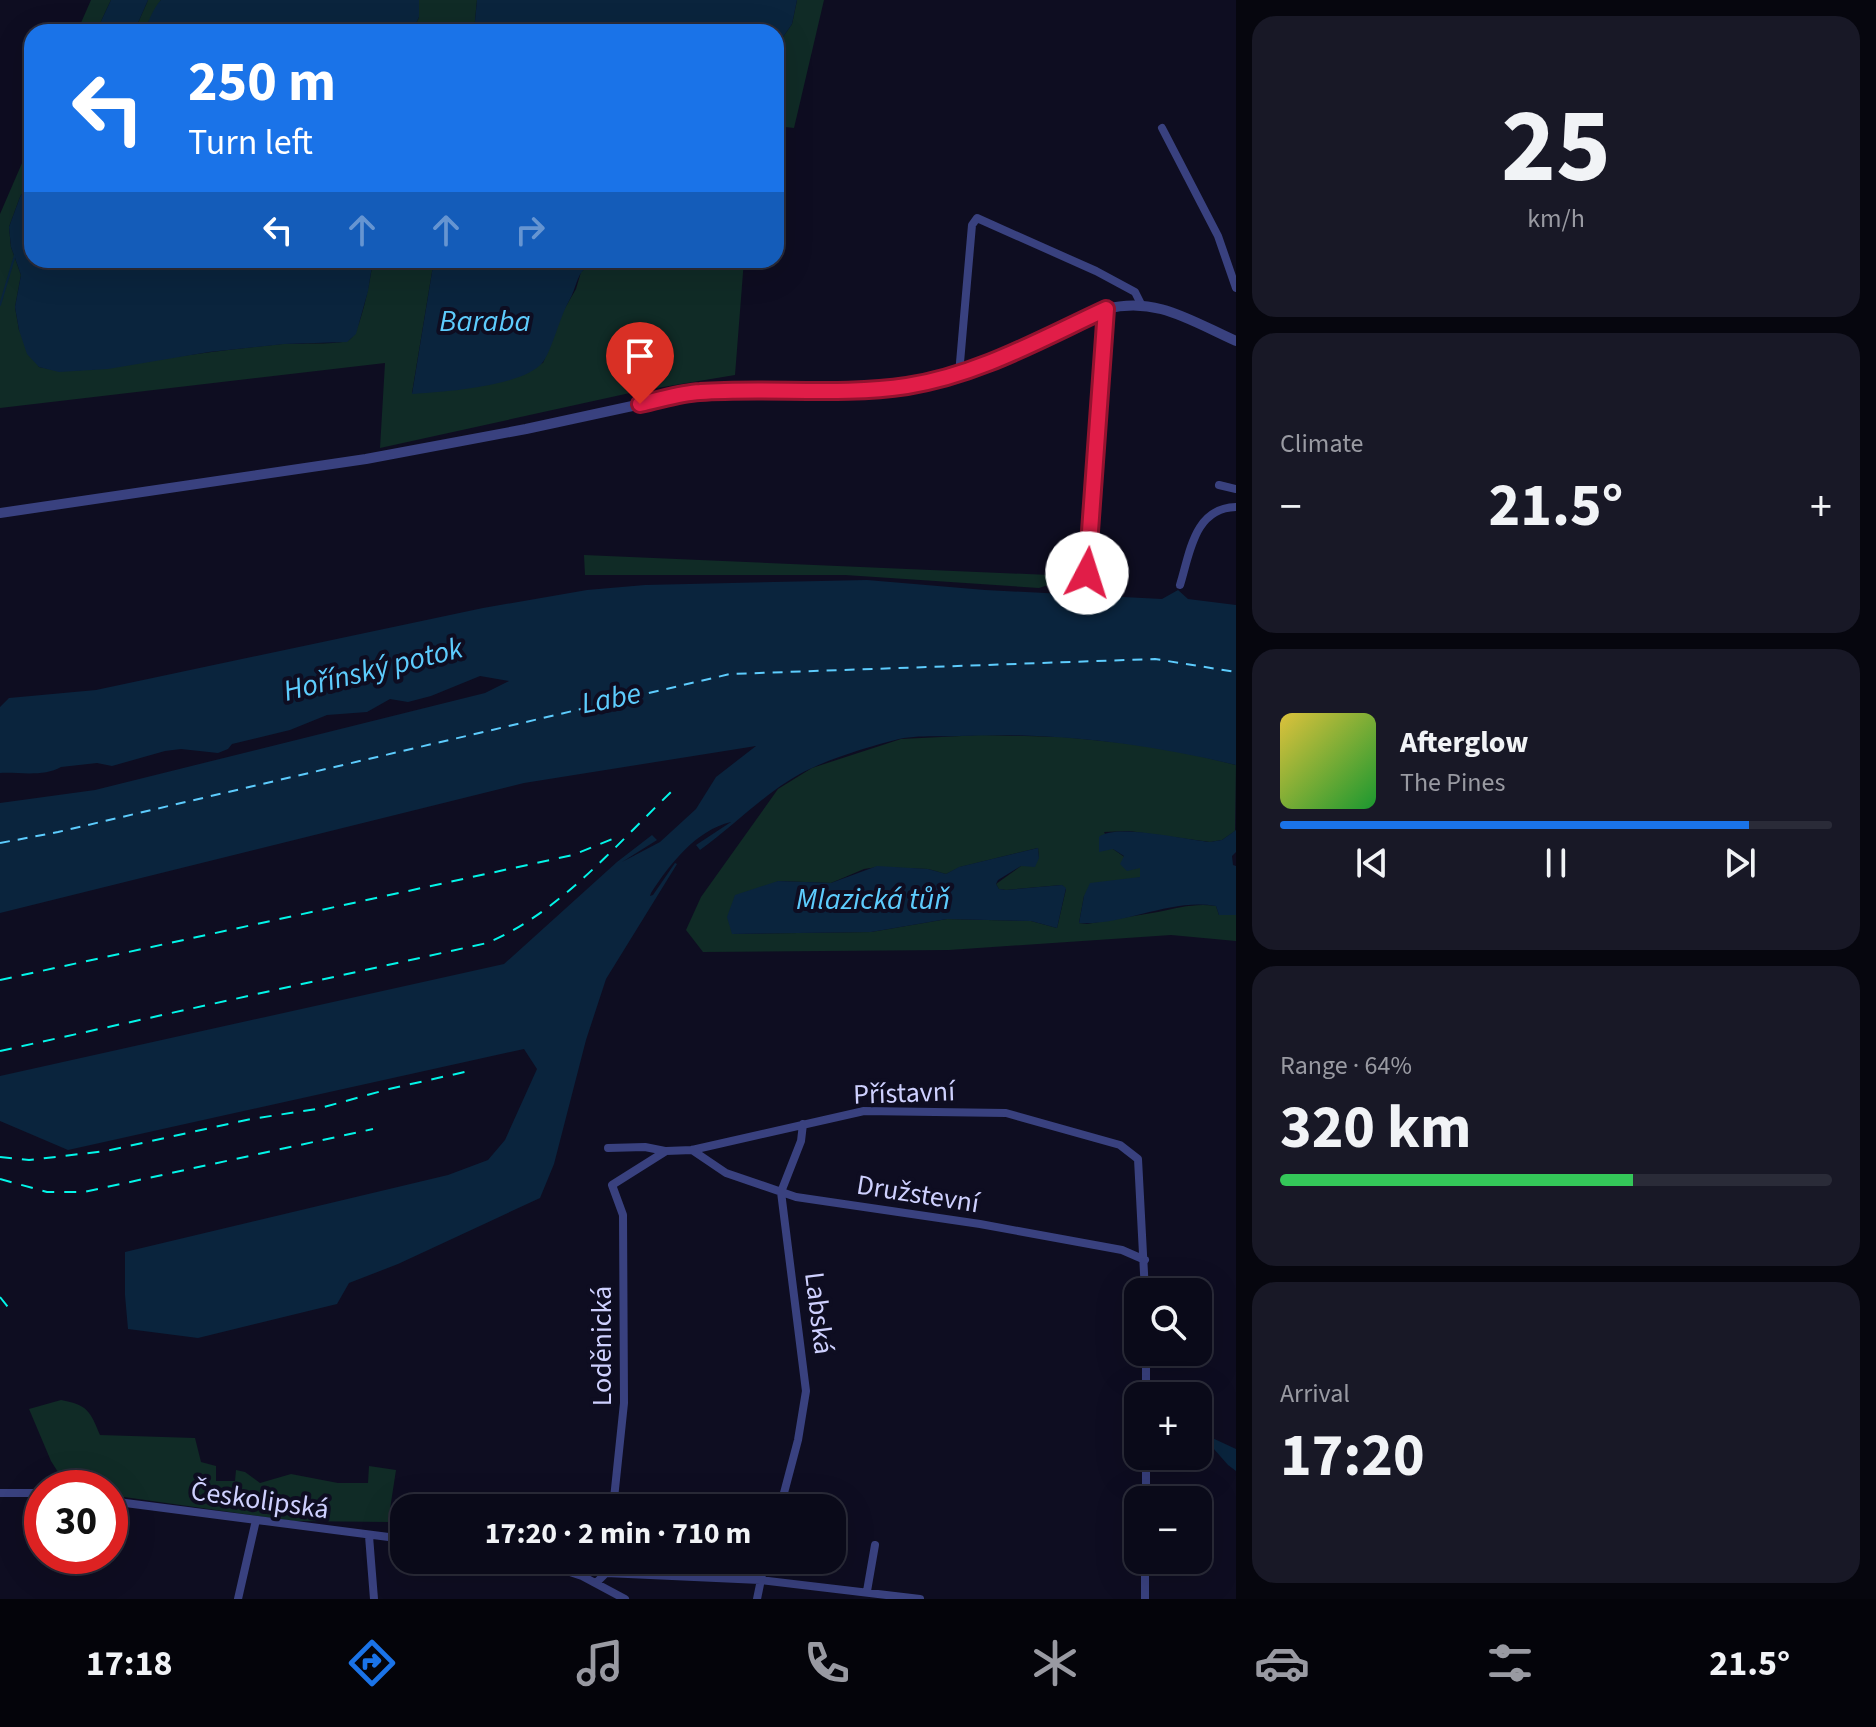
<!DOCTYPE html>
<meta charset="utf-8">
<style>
body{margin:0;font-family:"Source Sans 3",sans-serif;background:#181826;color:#f1f3f6;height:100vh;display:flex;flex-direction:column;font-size:30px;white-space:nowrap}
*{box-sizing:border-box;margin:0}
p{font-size:26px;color:#999aa2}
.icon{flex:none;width:44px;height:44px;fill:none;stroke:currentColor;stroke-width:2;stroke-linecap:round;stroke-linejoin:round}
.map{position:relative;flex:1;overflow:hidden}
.panel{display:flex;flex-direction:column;gap:16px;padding:16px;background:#06060e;width:640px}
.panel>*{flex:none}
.hud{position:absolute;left:24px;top:24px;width:760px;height:244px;border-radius:24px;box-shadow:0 8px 32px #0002,0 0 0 2px #2a2b38;background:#1a73e8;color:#fff;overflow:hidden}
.controls{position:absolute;left:1124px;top:1278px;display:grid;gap:16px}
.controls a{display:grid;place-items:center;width:88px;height:88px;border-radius:16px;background:#0a0a19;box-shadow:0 8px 32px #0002,0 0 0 2px #2a2b38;font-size:40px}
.speed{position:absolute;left:24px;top:1470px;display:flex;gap:16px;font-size:40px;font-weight:700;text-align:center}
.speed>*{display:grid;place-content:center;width:104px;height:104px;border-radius:50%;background:#0a0a19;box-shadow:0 8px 32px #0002,0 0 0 2px #2a2b38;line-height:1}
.speed .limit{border:12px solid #d22;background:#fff;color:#111}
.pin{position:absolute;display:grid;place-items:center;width:68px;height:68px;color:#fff;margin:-82px -34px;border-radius:50% 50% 50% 0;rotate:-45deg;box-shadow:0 0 8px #0007}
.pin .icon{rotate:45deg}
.me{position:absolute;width:88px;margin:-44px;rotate:5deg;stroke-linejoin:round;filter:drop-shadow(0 0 6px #0008)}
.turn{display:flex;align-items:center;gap:28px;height:168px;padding:0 32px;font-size:36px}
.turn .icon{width:104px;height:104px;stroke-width:2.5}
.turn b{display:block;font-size:56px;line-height:68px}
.lanes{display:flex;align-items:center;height:76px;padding:0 32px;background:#0003;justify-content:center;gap:40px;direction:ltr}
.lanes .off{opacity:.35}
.big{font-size:60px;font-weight:700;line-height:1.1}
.panel .tile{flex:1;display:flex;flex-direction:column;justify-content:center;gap:12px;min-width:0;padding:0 28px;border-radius:24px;background:#181826}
.panel .dial{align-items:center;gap:0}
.dial b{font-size:104px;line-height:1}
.song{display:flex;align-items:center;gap:24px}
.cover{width:96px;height:96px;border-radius:12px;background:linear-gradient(135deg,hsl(50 70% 55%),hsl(130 70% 35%))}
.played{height:8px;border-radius:4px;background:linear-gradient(90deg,#1a73e8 85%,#2a2b38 85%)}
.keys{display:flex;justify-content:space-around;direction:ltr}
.heat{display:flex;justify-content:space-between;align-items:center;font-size:44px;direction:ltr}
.charge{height:12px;border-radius:6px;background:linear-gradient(90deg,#34c759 64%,#2a2b38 0)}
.trip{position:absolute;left:390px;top:1494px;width:456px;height:80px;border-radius:24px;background:#0a0a19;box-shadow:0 8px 32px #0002,0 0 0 2px #2a2b38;font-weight:700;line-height:80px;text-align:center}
.menu{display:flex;height:128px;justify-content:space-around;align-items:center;background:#04040a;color:#999aa2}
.menu .icon{width:56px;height:56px}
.menu .on{color:#1a73e8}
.menu b{font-size:36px;color:#f1f3f6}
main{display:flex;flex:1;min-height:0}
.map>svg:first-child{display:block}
.green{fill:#102b26;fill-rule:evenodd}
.water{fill:#0a243d}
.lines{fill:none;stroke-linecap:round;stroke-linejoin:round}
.stream{stroke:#0a243d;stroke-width:2}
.ferry{stroke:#5dccfd;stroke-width:2;stroke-dasharray:10 8;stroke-linecap:butt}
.minor{stroke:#39417f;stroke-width:8}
.tertiary{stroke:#39417f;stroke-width:10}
.rail{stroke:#03f5e8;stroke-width:2;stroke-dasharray:12 10;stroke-linecap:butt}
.route-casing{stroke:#92132f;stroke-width:20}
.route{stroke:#e11d48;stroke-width:14}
.labels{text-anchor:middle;stroke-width:8;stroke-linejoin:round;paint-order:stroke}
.street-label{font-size:28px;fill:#ced0fe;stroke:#0e0d21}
.water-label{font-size:30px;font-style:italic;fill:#5dccfd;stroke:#0e0d21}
</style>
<main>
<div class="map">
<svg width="1236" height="1599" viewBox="0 0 1236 1599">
<rect width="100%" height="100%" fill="#0e0d21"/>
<!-- green -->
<path class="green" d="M91 0H111L96 32H77Z
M148 0H161L143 32H134Z
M419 0H477L474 32H412L419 17Z
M797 0H824L794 128 776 126V47L792 24Z
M32 140V179L20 197 9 227 11 247 21 275 15 307 19 330 39 367C79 376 119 365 160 359 200 353 241 348 282 344 295 343 341 345 349 340 361 334 371 275 373 260H434L412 393 543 363 562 313 576 289 581 272 590 264 629 265 642 260H744L735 375 639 391 380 448 385 363 0 408V214Z
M584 555 1072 576H1075L1039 588 845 575H585Z
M981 735 1063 737 1163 747 1236 765 1235 831 1222 840 1210 842 1129 831 1104 832 1113 849 1140 868V877L1084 896 1079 923 1087 924C1110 920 1134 916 1158 912 1179 908 1194 903 1216 906L1219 915H1236V941L1171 935 949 950 703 952 686 930 701 897 778 789 812 768 901 739ZM1038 848 1039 858 1021 866 996 884 999 889 1006 890 1062 885 1066 889 1057 928 1031 921 947 919 871 932 733 934 728 917 778 881 831 883 864 869 877 867 928 869 946 874 960 867Z
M61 1400C88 1405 90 1411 100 1435L195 1438 201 1462 216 1466V1481H235L236 1470 245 1472 260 1483 291 1474 338 1483H368L369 1466 396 1470 388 1522 293 1521 110 1495V1488H68L51 1461 29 1409Z"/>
<!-- water -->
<path class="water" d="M111 0H148L134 32H96Z
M161 0H419V17L412 32H143C149 22 153 8 161 0Z
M477 0H797L792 24 776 47V32H474Z
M32 179V260H373L368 291 356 334 347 342 284 344 209 352 108 369 59 372 39 367 27 354 19 330 15 307 21 275 11 247 9 227 20 197Z
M434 260H642C625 267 600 259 587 267 577 273 576 289 570 299 560 316 552 350 543 362 523 387 442 392 412 394Z
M867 580 985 590 1162 599 1178 590 1188 599 1236 605V765C1143 743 1056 732 959 736 940 737 918 735 899 739 874 745 835 757 812 768 771 786 737 824 700 850L696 845 731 822C696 830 670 864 651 893L650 896 653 895 675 863 677 864 606 979 586 1040 554 1164 540 1198 398 1264 349 1283 337 1304 198 1338 128 1329 125 1295V1252L448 1175 488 1160 505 1140 537 1069 524 1049 68 1150 0 1121V1076L504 964 617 862 652 835 657 840 622 862 660 842 696 809 716 777 756 746 524 783 0 913V803L95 790 485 693 509 681 480 676 431 696 408 702 390 699 367 712 327 715 290 730 232 744 228 749 218 753 181 749 165 751 112 766 97 763 61 767C44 777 19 772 0 773V707L9 698 96 690 483 608 587 590 645 585Z
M1236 830V852L1232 856 1233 865 1236 866V915H1219L1216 906C1170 898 1125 926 1079 923L1084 896 1090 883 1140 877V868L1127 871 1120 864 1124 856 1113 849 1099 852V837C1115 823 1187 840 1210 842L1222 840Z
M1038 848 1039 858 1035 867 1021 866 998 880 996 884 999 889 1006 890 1062 885 1066 888 1057 928 1031 921 947 919 871 932 732 934 727 917 735 895 778 881 831 883 877 866 928 869 946 874 959 867Z
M1208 1436 1236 1449V1471L1228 1465 1206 1440Z"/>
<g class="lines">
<!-- stream -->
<path class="stream" d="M0 305 15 255"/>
<!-- ferry -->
<path class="ferry" d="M0 843 58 832 730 674 1155 659 1236 672"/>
<!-- minor -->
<path class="minor" d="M1162 128 1218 236 1236 288
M959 374 972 225 977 218 1096 271 1135 292 1141 304
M1219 485 1236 489
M1087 573 1106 309
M1180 585C1190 553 1194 508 1236 507
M608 1148 645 1147 665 1151
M692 1150 726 1173 796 1197 980 1224 1122 1250 1145 1260
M1146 1352V1396
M0 1493H42
M1146 1500V1456
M110 1501 404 1539
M613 1508 624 1403 623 1215 612 1185 666 1151 692 1150 864 1111 1006 1113 1120 1145 1138 1159 1145 1292
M780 1508 798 1440 806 1391 781 1192 801 1141 803 1124
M369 1536 374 1599
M533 1560 582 1576 625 1599
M606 1573 760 1580 920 1599
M596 1583 606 1573 607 1560
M867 1591 875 1545
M238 1599 256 1520
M757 1599 765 1560
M1145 1599V1560"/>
<!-- tertiary -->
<path class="tertiary" d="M0 513 366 459 526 429 697 392 904 386 959 374 993 362 1106 309C1156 296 1191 321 1236 341"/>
<!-- rail -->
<path class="rail" d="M0 980 573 855 615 838
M0 1051 487 943C559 913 615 846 671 792
M0 1157 29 1160 106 1151 251 1119 317 1109 389 1089 469 1071
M0 1179 47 1192H84L373 1129
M0 1297 11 1311"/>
</g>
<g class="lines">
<defs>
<path id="route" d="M640 404C660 400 680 393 700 392 767 387 841 396 907 386 978 375 1041 339 1106 309L1087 573"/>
</defs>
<!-- route casing -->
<use href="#route" class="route-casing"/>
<!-- route -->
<use href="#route" class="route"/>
</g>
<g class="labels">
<!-- street labels -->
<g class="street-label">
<text transform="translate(904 1092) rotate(-2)" y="10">Přístavní</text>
<text transform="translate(918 1193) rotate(9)" y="10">Družstevní</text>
<text transform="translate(820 1313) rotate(83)" y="10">Labská</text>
<text transform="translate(601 1346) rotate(-90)" y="10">Loděnická</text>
<text transform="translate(260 1499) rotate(8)" y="10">Českolipská</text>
</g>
<!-- water labels -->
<g class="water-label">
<text x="485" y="331">Baraba</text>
<text transform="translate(373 669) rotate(-14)" y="10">Hořínský potok</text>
<text transform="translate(611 698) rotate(-11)" y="10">Labe</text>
<text x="873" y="909">Mlazická tůň</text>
</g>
</g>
</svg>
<div class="controls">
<a><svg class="icon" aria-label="search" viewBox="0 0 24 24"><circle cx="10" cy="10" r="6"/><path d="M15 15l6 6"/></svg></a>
<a>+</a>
<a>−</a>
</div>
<div class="speed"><div class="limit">30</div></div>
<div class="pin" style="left:640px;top:404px;background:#d93025"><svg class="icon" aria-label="arrive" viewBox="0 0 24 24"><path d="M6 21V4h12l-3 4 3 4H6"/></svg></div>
<svg class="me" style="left:1087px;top:573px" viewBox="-20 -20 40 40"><circle r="19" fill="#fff"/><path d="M0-13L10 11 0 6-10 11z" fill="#e11d48"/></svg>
<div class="trip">17:20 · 2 min · 710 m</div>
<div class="hud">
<div class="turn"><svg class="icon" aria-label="left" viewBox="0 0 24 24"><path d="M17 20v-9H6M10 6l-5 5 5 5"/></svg><div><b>250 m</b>Turn left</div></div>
<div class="lanes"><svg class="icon" aria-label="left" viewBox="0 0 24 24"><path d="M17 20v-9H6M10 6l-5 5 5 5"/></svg><svg class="icon off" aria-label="ahead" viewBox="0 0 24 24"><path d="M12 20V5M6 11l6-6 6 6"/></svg><svg class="icon off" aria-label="ahead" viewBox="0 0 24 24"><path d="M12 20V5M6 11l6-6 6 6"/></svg><svg class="icon off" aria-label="right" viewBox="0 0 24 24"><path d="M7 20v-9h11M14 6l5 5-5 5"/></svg></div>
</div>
</div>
<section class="panel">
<div class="tile dial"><b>25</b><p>km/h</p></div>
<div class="tile"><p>Climate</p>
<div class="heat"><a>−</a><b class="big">21.5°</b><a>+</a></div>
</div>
<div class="tile">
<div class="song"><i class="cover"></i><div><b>Afterglow</b><p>The Pines</p></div></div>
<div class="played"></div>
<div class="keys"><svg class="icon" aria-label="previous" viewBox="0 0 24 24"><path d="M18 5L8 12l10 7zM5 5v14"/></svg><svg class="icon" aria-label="pause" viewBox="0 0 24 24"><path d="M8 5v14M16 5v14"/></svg><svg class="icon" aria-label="next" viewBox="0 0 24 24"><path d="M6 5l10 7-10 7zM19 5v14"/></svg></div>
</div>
<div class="tile"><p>Range · 64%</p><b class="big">320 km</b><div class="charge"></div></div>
<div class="tile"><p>Arrival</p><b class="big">17:20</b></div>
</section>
</main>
<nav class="menu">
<b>17:18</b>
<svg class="icon on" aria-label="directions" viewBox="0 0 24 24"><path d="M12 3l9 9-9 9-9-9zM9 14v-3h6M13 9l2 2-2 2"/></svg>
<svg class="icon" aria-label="music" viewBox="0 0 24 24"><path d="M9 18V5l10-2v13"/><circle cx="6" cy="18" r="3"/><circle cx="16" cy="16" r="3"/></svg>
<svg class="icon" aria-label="phone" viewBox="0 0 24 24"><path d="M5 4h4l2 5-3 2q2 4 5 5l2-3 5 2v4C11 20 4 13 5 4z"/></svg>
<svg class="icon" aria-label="climate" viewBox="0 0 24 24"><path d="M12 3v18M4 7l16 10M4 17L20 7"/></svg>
<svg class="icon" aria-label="car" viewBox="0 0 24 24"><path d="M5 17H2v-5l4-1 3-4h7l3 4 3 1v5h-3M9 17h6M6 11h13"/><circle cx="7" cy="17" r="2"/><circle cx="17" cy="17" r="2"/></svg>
<svg class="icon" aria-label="filters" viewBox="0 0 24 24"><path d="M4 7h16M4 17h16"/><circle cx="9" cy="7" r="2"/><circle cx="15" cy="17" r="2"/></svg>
<b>21.5°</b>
</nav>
